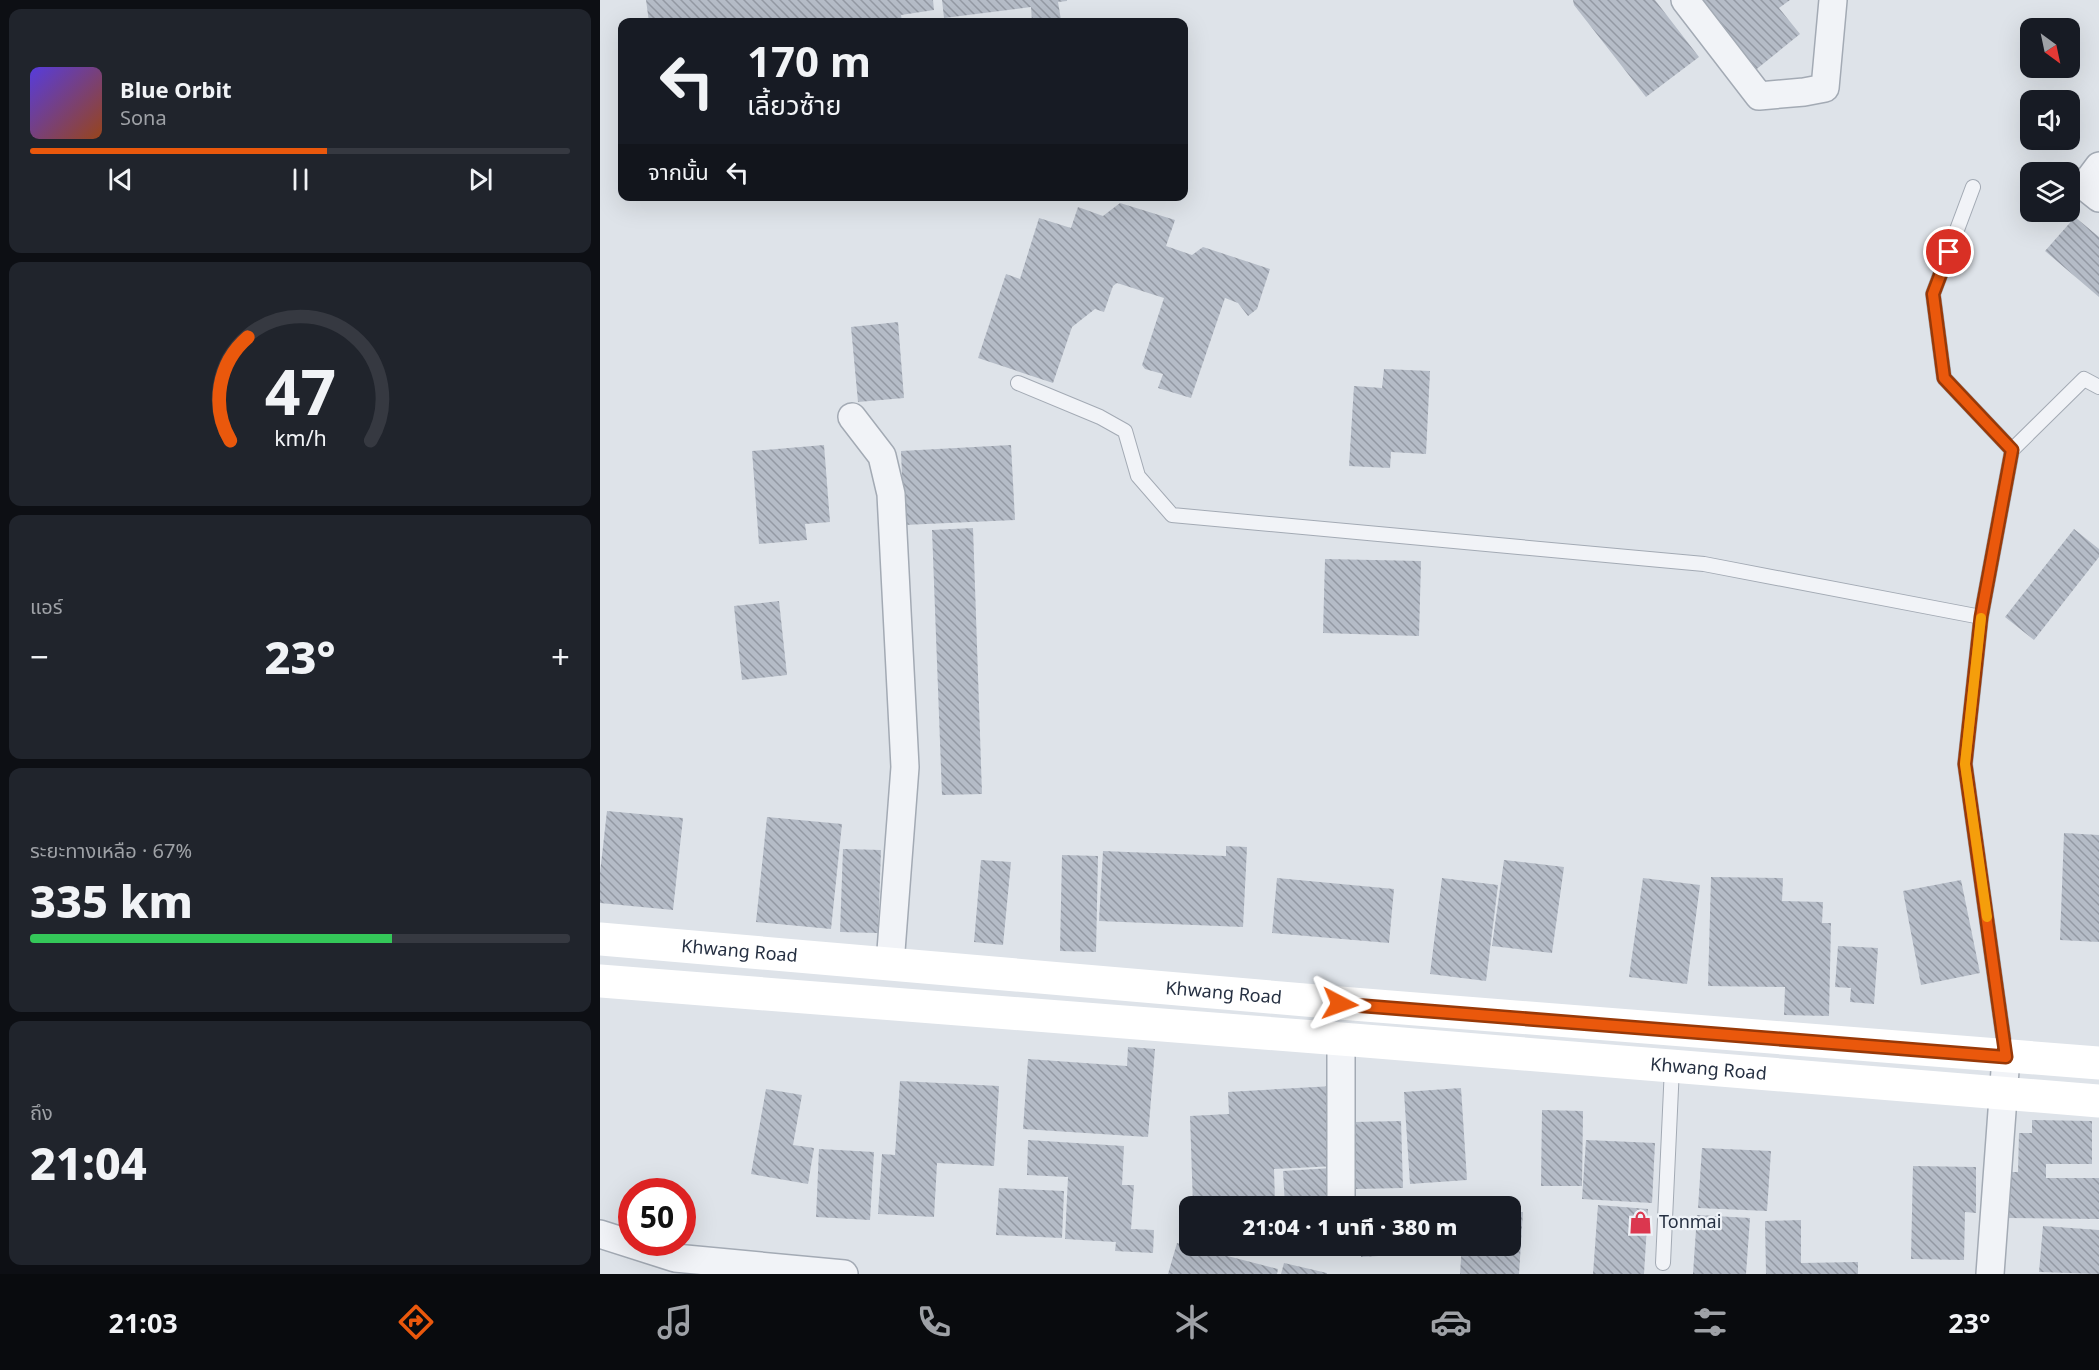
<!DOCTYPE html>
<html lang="th">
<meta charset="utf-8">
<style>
body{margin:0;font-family:"Noto Sans","Noto Sans Thai",sans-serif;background:#20242c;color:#f1f3f6;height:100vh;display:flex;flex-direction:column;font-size:22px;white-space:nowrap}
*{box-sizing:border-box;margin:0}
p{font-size:20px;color:#9ea1a6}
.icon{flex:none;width:33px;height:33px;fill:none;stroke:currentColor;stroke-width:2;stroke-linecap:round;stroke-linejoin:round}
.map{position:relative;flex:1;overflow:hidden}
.details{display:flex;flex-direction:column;gap:9px;padding:9px;background:#0d0f14;width:600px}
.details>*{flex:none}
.hud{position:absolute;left:18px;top:18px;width:570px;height:183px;border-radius:12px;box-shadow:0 6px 24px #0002;background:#171b24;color:#f1f3f6;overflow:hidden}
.needle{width:39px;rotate:147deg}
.controls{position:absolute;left:1420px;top:18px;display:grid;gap:12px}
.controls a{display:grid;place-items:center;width:60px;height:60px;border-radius:12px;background:#171b24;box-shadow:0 6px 24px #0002;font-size:30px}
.speed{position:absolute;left:18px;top:1178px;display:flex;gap:12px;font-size:30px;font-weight:700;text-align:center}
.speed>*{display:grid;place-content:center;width:78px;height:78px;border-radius:50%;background:#171b24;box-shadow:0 6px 24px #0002;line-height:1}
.speed .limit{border:9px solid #d22;background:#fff;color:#111}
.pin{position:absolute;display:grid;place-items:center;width:51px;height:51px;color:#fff;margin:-26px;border:3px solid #fff;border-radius:50%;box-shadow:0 2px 6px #0007}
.me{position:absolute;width:66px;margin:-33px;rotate:94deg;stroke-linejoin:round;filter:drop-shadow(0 0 4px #0008)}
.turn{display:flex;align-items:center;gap:21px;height:126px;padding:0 30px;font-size:27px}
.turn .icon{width:78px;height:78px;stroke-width:2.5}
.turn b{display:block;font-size:42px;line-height:51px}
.then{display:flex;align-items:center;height:57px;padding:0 30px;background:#0003;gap:12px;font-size:22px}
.big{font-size:45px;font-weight:800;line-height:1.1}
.details .card{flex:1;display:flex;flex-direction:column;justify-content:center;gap:9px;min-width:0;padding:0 21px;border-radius:12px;background:#20242c}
.details .dial{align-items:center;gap:0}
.dial svg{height:156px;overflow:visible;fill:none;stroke:#363941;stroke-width:7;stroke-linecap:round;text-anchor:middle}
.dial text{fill:#f1f3f6;stroke:none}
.song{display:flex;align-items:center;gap:18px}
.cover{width:72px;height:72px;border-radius:9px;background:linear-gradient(135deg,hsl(250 70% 55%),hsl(20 70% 35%))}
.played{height:6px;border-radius:3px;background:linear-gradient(90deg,#ea580c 55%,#363941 55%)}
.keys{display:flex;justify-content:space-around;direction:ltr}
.heat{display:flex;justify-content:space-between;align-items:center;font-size:33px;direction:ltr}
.charge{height:9px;border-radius:4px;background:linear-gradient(90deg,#34c759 67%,#363941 0)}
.trip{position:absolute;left:579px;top:1196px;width:342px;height:60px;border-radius:12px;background:#171b24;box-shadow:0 6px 24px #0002;font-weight:800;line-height:60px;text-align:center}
.dock{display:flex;height:96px;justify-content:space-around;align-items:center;background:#090b0e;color:#9ea1a6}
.dock .icon{width:42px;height:42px}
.dock .active{color:#ea580c}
.dock b{font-size:27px;color:#f1f3f6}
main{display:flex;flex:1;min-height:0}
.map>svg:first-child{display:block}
.building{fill:url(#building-back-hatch)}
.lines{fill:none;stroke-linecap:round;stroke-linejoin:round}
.lane-casing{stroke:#a3aab4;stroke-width:16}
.street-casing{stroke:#a3aab4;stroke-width:30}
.lane{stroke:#f1f3f7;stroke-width:14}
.street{stroke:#f1f3f7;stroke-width:27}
.secondary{stroke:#fff;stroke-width:33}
.route-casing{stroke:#983908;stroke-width:15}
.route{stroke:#ea580c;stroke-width:10}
.slow{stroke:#f59e0b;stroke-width:10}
.labels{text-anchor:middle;stroke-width:4.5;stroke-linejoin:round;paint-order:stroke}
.street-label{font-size:18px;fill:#263042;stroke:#eef2f7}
.poi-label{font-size:18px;fill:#263042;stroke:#eef2f7;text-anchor:start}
</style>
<main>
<section class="details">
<div class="card">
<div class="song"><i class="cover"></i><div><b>Blue Orbit</b><p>Sona</p></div></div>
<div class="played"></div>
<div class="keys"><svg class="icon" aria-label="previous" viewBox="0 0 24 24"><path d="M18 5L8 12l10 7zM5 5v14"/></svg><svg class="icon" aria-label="pause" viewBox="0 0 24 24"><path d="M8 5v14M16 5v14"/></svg><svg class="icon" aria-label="next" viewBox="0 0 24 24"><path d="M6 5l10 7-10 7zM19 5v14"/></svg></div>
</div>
<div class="card dial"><svg viewBox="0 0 100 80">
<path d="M14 69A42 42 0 1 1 86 69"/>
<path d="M14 69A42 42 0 0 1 23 16" stroke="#ea580c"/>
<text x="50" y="56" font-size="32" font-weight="700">47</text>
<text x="50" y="72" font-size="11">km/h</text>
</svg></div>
<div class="card"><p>แอร์</p>
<div class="heat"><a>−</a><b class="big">23°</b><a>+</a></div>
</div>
<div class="card"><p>ระยะทางเหลือ · 67%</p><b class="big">335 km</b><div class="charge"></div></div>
<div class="card"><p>ถึง</p><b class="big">21:04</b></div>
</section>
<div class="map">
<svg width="1499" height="1274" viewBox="0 0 1499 1274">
<defs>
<pattern id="building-back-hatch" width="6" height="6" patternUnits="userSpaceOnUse" patternTransform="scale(1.5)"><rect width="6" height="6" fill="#b5bcc7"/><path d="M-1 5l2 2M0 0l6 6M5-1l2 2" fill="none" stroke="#9399a3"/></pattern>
</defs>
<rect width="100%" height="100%" fill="#dee3e9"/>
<!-- building -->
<path class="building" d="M46 0H333L334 10 301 15 302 22H73L72 20 49 22Z
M342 0H467V1L458 2 461 20 432 22 431 7 344 18Z
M973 0H1055L1099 57 1046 97 974 5Z
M1096 0H1190L1179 8 1200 34 1153 72Z
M520 203 575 220 566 246 592 255 603 247 670 269 657 309 648 316 638 303 625 298 591 398 558 388 563 374 545 369 542 365 564 298 517 283 513 286 504 312 495 309 472 327 453 383 378 358 406 274 420 279 439 218 471 228 478 207 503 216Z
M1475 217 1499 237V297L1445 251Z
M298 322 304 398 258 402 251 327Z
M784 369 830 371 826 454 791 452 790 468 749 466 754 386 782 388Z
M224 445 230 522 205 524 207 540 159 544 152 451Z
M411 445 415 520 304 525 301 451Z
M373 528 382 794 342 795 332 530Z
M1474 529 1499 549V557L1434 640 1405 617Z
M725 559 821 561 819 636 723 633Z
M179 601 187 675 142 680 134 606Z
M7 811 83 818 73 910 0 903V873Z
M167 817 242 824 231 929 156 922Z
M1464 833 1499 835V942L1460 940Z
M626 846 647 847 643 927 499 921 503 851 626 856Z
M243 849 281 850 278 933 240 932Z
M462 855 498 856 496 952 460 951Z
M381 860 411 862 403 945 374 942Z
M904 860 964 867 952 953 892 946Z
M1111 877 1183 878 1182 901 1223 902 1222 923H1231L1229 1016 1184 1015 1185 987 1108 986Z
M677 878 794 889 789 943 672 933Z
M842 878 898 885 886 981 830 974Z
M1043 878 1100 885 1087 984 1029 977Z
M1361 880 1380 973 1321 985 1303 891Z
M1238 946 1278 948 1274 1004 1250 1002 1251 988 1235 987Z
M528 1047 555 1049 548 1137 423 1129 428 1059 527 1066Z
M300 1081 399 1086 394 1166 337 1163 334 1217 278 1214 282 1154 295 1155Z
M733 1086 736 1166 674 1169 675 1202 593 1206 590 1116 629 1114 628 1092Z
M861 1088 867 1180 810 1184 804 1092Z
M166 1089 202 1095 193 1145 214 1148 208 1184 151 1174Z
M942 1110 983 1111 982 1186H941Z
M1432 1120 1492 1121V1164H1446V1178H1499V1219L1404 1218 1405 1172H1418L1419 1133H1432Z
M801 1121 803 1188 756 1189 754 1122Z
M428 1140 524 1146 522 1185H534L531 1229 554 1230 553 1253 515 1251 516 1242 465 1239 468 1177 427 1175Z
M986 1140 1055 1143 1052 1203 982 1199Z
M1102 1148 1171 1151 1167 1211 1098 1208Z
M219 1149 274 1152 270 1220 216 1217Z
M1313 1166 1376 1167V1213L1365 1212 1364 1260 1311 1259Z
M732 1168 734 1206H685L683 1171Z
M399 1188 464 1191 462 1238 396 1235Z
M998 1205 1048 1209 1044 1274H993Z
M910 1212H923L919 1274H860L862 1245H910Z
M1097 1215 1150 1218 1146 1274H1093Z
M1201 1220V1263L1258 1262V1274H1166L1165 1221Z
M1443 1226 1499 1230V1274L1439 1272Z
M577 1243 678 1269 677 1274H568Z
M761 1245H850L851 1252 761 1257Z
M684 1263 727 1273V1274H681Z"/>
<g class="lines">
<defs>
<path id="lane" d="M1373 187 1333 294 1344 378 1412 450
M418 383 500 417 525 431 538 476 572 515 1104 564 1381 617 1365 764 1406 1057
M1381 617 1412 450 1484 379 1499 387
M1063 1263 1072 1067"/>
<path id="street" d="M1085 0 1159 96 1204 92 1225 88 1233 0
M1499 166 1484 186 1499 198
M252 417 282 456 291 494 305 767 290 964
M741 1206V1039
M0 1234 75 1258 244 1274
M1390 1274 1406 1057"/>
</defs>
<!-- lane casing -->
<use href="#lane" class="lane-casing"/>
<!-- street casing -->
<use href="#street" class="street-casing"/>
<!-- lane -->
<use href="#lane" class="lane"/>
<!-- street -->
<use href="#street" class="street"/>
<!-- secondary -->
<g class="secondary">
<path id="s1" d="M0 939 740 1003 1499 1063"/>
<path id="s2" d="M0 981 741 1039 1499 1101"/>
</g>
</g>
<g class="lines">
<defs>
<path id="route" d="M740 1004 1406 1057 1365 764 1381 617 1412 450 1344 378 1333 294 1349 252"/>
</defs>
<!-- route casing -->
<use href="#route" class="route-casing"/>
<!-- route -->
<use href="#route" class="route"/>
<!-- slow -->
<path class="slow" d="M1381 618 1365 764 1387 917"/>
</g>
<!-- icons -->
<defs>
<symbol id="shop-bare" viewBox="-9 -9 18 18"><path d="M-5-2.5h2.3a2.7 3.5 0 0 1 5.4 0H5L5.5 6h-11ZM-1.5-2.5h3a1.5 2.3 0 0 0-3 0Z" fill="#db374f" stroke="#eef2f7" stroke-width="2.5" paint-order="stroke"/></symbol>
</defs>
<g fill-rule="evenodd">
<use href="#shop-bare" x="1024" y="1206" width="33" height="33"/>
</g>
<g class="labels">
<!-- street labels -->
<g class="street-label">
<text dy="6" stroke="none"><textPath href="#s1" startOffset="140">Khwang Road</textPath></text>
<text dy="6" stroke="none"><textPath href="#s1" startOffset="626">Khwang Road</textPath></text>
<text dy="6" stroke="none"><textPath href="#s2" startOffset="1112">Khwang Road</textPath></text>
</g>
<!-- poi labels -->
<g class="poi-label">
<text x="1059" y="1228">Tonmai</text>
</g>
</g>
</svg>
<div class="controls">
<a><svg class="needle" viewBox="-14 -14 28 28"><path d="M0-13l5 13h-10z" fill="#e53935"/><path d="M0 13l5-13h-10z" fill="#9ea1a6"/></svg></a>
<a><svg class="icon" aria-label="sound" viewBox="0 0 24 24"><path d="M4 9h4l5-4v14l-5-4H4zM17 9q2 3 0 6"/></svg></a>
<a><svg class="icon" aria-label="layers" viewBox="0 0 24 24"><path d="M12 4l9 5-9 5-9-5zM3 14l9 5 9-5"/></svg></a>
</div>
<div class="speed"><div class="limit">50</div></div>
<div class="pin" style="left:1349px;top:252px;background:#d93025"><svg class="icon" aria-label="arrive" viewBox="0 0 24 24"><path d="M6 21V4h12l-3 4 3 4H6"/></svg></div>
<svg class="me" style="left:740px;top:1004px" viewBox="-20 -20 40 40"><path d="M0-17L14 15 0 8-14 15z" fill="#ea580c" stroke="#fff" stroke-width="4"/></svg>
<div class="trip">21:04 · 1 นาที · 380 m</div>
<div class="hud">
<div class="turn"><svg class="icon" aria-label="left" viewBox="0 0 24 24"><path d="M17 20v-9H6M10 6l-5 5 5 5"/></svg><div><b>170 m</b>เลี้ยวซ้าย</div></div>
<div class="then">จากนั้น<svg class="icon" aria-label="left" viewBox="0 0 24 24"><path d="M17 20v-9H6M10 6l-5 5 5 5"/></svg></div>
</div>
</div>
</main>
<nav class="dock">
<b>21:03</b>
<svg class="icon active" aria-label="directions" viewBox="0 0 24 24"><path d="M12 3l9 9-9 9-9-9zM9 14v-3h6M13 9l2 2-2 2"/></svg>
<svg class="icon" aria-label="music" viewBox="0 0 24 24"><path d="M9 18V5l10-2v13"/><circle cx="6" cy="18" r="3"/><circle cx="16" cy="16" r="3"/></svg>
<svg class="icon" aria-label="phone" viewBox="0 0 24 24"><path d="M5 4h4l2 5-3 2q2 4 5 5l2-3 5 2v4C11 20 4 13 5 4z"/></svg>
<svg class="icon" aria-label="climate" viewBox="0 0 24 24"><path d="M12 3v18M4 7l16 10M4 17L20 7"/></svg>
<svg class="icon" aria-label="car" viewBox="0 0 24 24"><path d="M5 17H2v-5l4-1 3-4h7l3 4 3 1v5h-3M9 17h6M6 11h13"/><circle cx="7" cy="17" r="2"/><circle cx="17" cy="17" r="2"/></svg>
<svg class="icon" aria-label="filters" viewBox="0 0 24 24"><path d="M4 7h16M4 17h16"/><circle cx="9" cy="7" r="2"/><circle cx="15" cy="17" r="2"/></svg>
<b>23°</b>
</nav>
